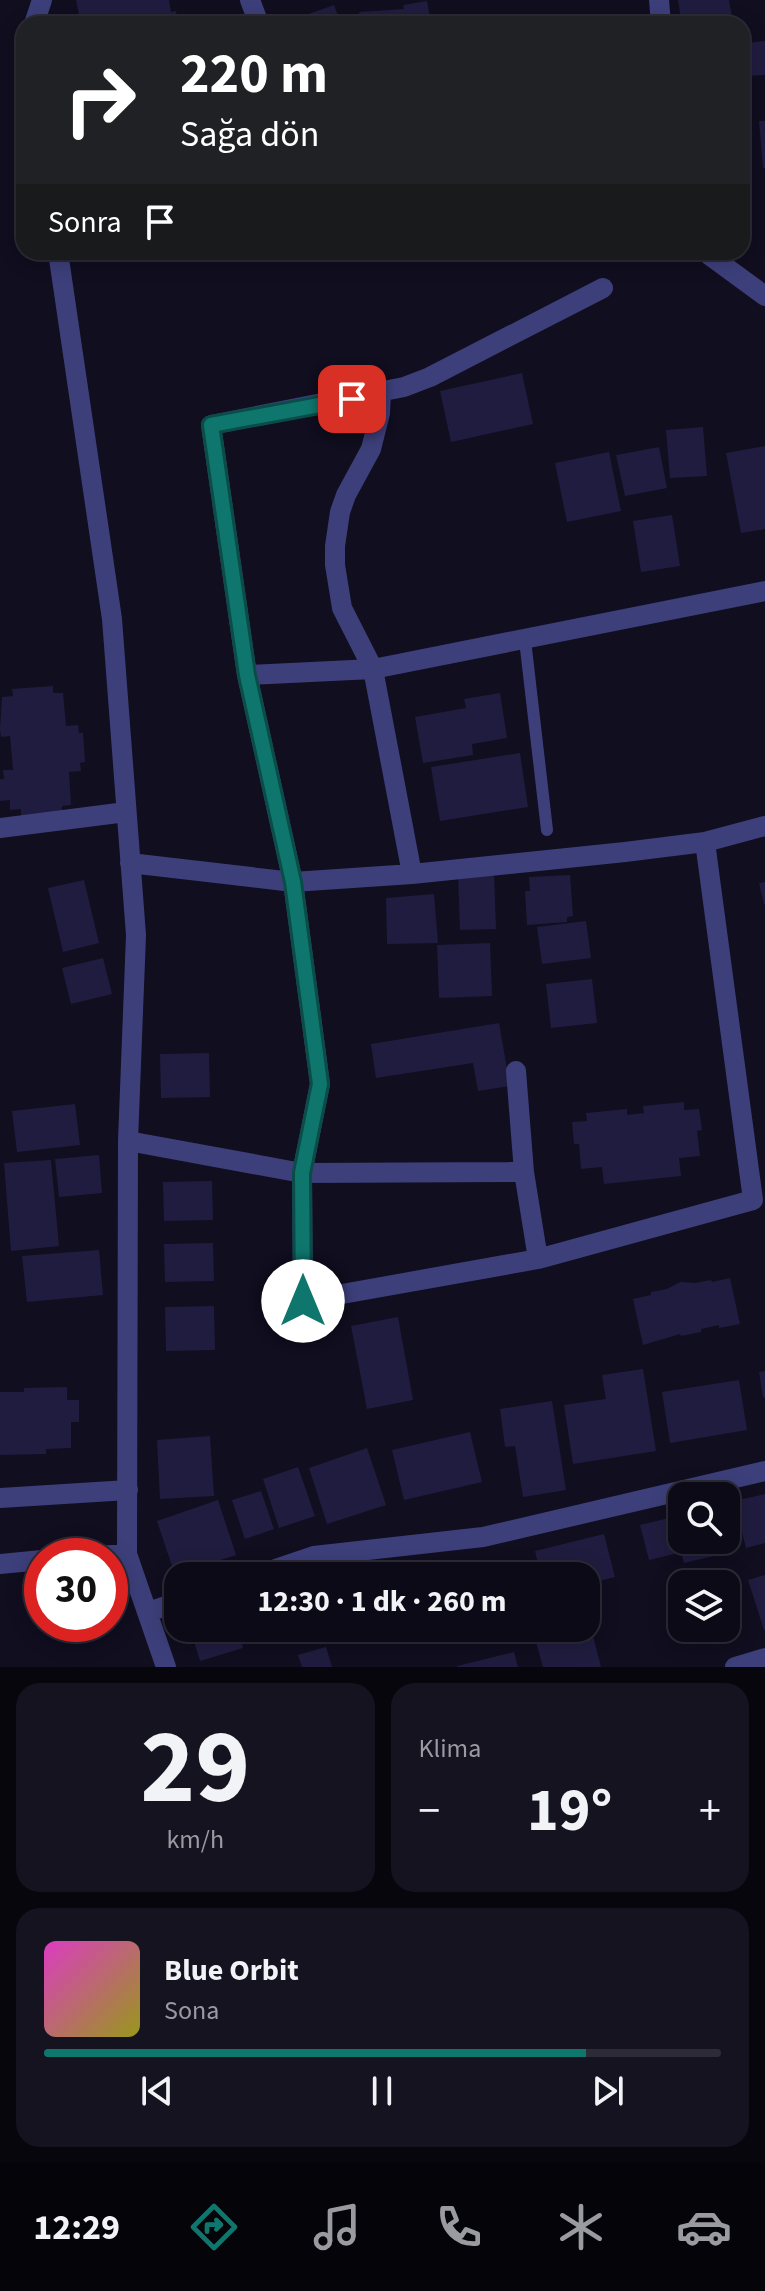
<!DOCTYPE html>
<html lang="tr">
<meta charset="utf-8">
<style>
body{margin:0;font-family:"Source Sans 3",sans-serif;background:#151320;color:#f1f3f6;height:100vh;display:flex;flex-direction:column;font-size:30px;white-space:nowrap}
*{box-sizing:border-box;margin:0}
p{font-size:26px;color:#9a9aa1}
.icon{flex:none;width:44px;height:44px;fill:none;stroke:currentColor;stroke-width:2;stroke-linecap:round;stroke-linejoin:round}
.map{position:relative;height:1667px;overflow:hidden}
.side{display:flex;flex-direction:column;gap:16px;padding:16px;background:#07060d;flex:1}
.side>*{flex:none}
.hud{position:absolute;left:16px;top:16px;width:734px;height:244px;border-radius:24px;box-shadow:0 4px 20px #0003,0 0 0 2px #2c2b36;background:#202124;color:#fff;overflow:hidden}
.controls{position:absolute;left:668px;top:1482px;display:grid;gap:16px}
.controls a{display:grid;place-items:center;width:72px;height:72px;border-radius:16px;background:#0c0a17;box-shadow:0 4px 20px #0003,0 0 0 2px #2c2b36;font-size:40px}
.speed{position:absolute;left:24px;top:1538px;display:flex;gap:16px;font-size:40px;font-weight:700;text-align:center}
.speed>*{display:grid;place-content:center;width:104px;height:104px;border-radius:50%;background:#0c0a17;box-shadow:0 4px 20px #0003,0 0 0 2px #2c2b36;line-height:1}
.speed .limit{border:12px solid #d22;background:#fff;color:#111}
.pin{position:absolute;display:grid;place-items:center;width:68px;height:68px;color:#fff;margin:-34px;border-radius:16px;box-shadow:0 4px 12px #0006}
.me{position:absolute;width:88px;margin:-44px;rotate:0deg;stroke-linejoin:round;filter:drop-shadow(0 0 6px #0008)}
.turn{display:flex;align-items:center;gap:28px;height:168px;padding:0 32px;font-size:36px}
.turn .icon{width:104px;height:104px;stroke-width:2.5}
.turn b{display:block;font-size:56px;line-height:68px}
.then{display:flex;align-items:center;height:76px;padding:0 32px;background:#0003;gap:16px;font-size:30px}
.big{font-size:60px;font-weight:700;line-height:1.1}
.side .widget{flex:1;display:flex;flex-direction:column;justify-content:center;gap:12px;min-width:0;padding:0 28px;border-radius:24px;background:#151320}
.side .dial{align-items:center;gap:0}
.dial b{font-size:104px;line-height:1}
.song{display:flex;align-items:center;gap:24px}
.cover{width:96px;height:96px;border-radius:12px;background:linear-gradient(135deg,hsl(310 70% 55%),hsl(60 70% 35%))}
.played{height:8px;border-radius:4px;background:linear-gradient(90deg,#0f766e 80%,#2c2b36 80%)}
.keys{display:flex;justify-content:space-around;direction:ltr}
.heat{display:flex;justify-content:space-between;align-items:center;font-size:44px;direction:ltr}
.side .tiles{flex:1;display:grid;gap:16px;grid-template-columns:1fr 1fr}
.widget:last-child{grid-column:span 2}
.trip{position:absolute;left:164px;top:1562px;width:436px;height:80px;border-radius:24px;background:#0c0a17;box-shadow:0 4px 20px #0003,0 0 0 2px #2c2b36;font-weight:700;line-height:80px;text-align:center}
.dock{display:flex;height:128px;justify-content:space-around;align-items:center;background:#050409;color:#9a9aa1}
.dock .icon{width:56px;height:56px}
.dock .active{color:#0f766e}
.dock b{font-size:36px;color:#f1f3f6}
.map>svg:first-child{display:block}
.building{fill:#201c3f}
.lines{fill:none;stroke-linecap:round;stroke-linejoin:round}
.service{stroke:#3d3f7b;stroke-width:12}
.minor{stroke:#3d3f7b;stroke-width:20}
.route-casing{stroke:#0a4d48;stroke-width:20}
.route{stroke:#0f766e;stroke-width:14}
</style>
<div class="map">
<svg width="765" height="1667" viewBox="0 0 765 1667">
<rect width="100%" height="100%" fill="#100e1f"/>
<!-- building -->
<path class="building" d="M76 0H169L171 12 176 11 178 24H81Z
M678 0H729L733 22 682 24Z
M427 1 431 24H361L359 12 404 9 403 5Z
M334 5 341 24H290L289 21Z
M765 41V75L748 76 746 43Z
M759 121H765V168H763Z
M522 373 533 424 451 442 440 391Z
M703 427 707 476 670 478 666 430Z
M765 446V529L741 533 726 453Z
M659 447 667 488 625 496 616 455Z
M609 452 621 511 567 522 555 463Z
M672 515 680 566 641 572 633 521Z
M53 686V693H63L66 726 78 725 79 733H83L85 762 80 763 81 771 69 772 71 805 62 806V813L21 816V809L10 810V800L0 801V779H4L3 770H13L10 736 1 737 0 729 2 697 13 696 12 689Z
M500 693 507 738 472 744 473 755 423 763 415 717 466 708 464 699Z
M520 753 528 807 440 821 431 767Z
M494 873 496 929 460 930 458 874Z
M570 875 573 916 567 917V922L527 925 525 891H530L529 877Z
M84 880 99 943 63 952 48 888Z
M765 882V904H764L759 883Z
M434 894 438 943 387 944 386 898Z
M586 921 591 958 542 964 537 927Z
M490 943 492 996 439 998 437 945Z
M103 958 112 994 71 1004 62 968Z
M592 979 597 1023 551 1028 546 984Z
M499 1023 510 1086 478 1091 473 1063 376 1078 371 1044Z
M209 1053 210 1097 161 1098 160 1054Z
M684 1102V1110L699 1109 702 1130 697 1131 700 1156 679 1158 681 1176 604 1184 602 1167 581 1169 579 1144H574L572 1122 587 1121 586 1113 627 1109V1115L644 1113 643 1106Z
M75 1104 80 1145 17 1152 12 1111Z
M99 1155 102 1193 59 1197 55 1159Z
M51 1160 59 1246 11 1251 4 1163Z
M212 1181 213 1220 164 1221 163 1182Z
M213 1243 214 1281 165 1282 164 1244Z
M99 1250 103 1295 27 1302 22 1256Z
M730 1278 740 1324 719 1328V1325L701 1329V1332L681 1336 680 1334 643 1345 633 1299 651 1295V1292L667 1289 680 1282 695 1283 711 1280 712 1282Z
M214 1306 215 1350 166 1351 165 1307Z
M398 1317 413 1400 367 1409 351 1326Z
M643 1369 656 1451 573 1464 564 1405 606 1399 602 1375Z
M765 1371V1397L763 1398 759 1372Z
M739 1380 747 1430 670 1443 662 1392Z
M67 1387V1400H79V1422H71V1448L46 1449V1454L0 1455V1392H24V1388Z
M552 1401 566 1490 523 1497 515 1446 505 1447 500 1409Z
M470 1432 482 1482 404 1500 392 1450Z
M210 1436 214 1496 160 1499 157 1440Z
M367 1448 386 1505 327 1524 309 1468Z
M298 1467 315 1516 279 1528 263 1479Z
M261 1491 274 1529 245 1539 232 1500Z
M765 1494V1543L746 1548 734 1501Z
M218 1500 236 1555 175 1575 157 1521Z
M682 1509V1540H718L722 1554 684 1563 671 1512Z
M669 1518 678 1553 649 1560 640 1525Z
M604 1534 615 1577 586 1584V1576H541L535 1551Z
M464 1569 466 1576H436V1575Z
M765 1575V1630H764L748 1580Z
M190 1628H238L243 1648 200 1661Z
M333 1628H402V1629L336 1642Z
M591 1628 601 1667H543L536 1642Z
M326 1647 332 1667H302L298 1655Z
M514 1652 518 1667H457V1666Z"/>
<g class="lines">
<!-- service -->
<path class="service" d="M525 640 547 830"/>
<!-- minor -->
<path class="minor" d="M250 0 259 24
M659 0 661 24
M34 24 42 0
M58 252 112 619 136 935 128 1141 127 1554 166 1667
M705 252 765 296
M603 288 430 377 404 387 211 425 247 675 293 882 320 1084 302 1173 303 1301 538 1259 753 1200 705 842
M381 394 380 413 371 449 346 495 340 512 335 546V565L342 608 373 669 412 874
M247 675 373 669 765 591
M0 828 126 812
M130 863 293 882 412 874 625 852 705 842 765 826
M516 1071 524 1172 538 1259
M128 1141 302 1173 524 1172
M0 1498 128 1490
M96 1556 127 1554
M0 1564 42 1560
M255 1576 314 1556 483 1537 765 1471
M148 1612 178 1602
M735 1667 765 1658"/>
</g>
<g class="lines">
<defs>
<path id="route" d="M303 1301 302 1173 320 1084 293 882 247 675 211 425 352 399"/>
</defs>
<!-- route casing -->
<use href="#route" class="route-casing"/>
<!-- route -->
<use href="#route" class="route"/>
</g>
</svg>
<div class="controls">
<a><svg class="icon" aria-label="search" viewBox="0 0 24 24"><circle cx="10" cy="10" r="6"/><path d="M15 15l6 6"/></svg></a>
<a><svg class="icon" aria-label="layers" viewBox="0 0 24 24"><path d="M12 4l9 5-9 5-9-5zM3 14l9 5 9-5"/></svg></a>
</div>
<div class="speed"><div class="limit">30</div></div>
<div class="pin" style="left:352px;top:399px;background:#d93025"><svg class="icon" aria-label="arrive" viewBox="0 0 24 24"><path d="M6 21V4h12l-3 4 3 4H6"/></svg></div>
<svg class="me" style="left:303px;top:1301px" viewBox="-20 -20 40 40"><circle r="19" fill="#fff"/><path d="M0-13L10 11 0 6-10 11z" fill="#0f766e"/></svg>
<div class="trip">12:30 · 1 dk · 260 m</div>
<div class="hud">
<div class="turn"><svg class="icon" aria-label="right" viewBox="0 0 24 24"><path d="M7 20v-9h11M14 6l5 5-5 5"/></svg><div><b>220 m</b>Sağa dön</div></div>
<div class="then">Sonra<svg class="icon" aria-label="arrive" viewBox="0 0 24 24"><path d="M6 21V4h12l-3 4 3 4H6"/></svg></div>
</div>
</div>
<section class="side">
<div class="tiles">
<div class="widget dial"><b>29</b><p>km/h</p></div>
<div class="widget"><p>Klima</p>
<div class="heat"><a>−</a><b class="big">19°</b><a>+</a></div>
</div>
<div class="widget">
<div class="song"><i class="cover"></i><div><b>Blue Orbit</b><p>Sona</p></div></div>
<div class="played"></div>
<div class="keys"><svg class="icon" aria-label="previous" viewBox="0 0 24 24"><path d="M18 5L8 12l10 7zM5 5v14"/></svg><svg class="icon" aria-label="pause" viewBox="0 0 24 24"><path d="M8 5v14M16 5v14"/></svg><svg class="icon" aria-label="next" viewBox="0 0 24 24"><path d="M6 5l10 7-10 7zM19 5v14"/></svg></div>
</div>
</div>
</section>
<nav class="dock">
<b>12:29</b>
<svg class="icon active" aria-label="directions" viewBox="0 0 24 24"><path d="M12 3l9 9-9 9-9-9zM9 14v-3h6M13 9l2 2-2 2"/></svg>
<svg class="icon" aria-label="music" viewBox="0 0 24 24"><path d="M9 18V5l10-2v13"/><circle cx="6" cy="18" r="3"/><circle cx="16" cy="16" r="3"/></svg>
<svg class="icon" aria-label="phone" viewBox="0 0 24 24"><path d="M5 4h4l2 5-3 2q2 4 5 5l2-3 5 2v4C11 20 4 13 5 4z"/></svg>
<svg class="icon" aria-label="climate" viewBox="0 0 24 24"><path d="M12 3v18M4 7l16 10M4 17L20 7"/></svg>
<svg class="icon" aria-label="car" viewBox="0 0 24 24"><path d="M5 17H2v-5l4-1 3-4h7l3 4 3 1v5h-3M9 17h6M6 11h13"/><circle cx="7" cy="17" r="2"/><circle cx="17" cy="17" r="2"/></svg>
</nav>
